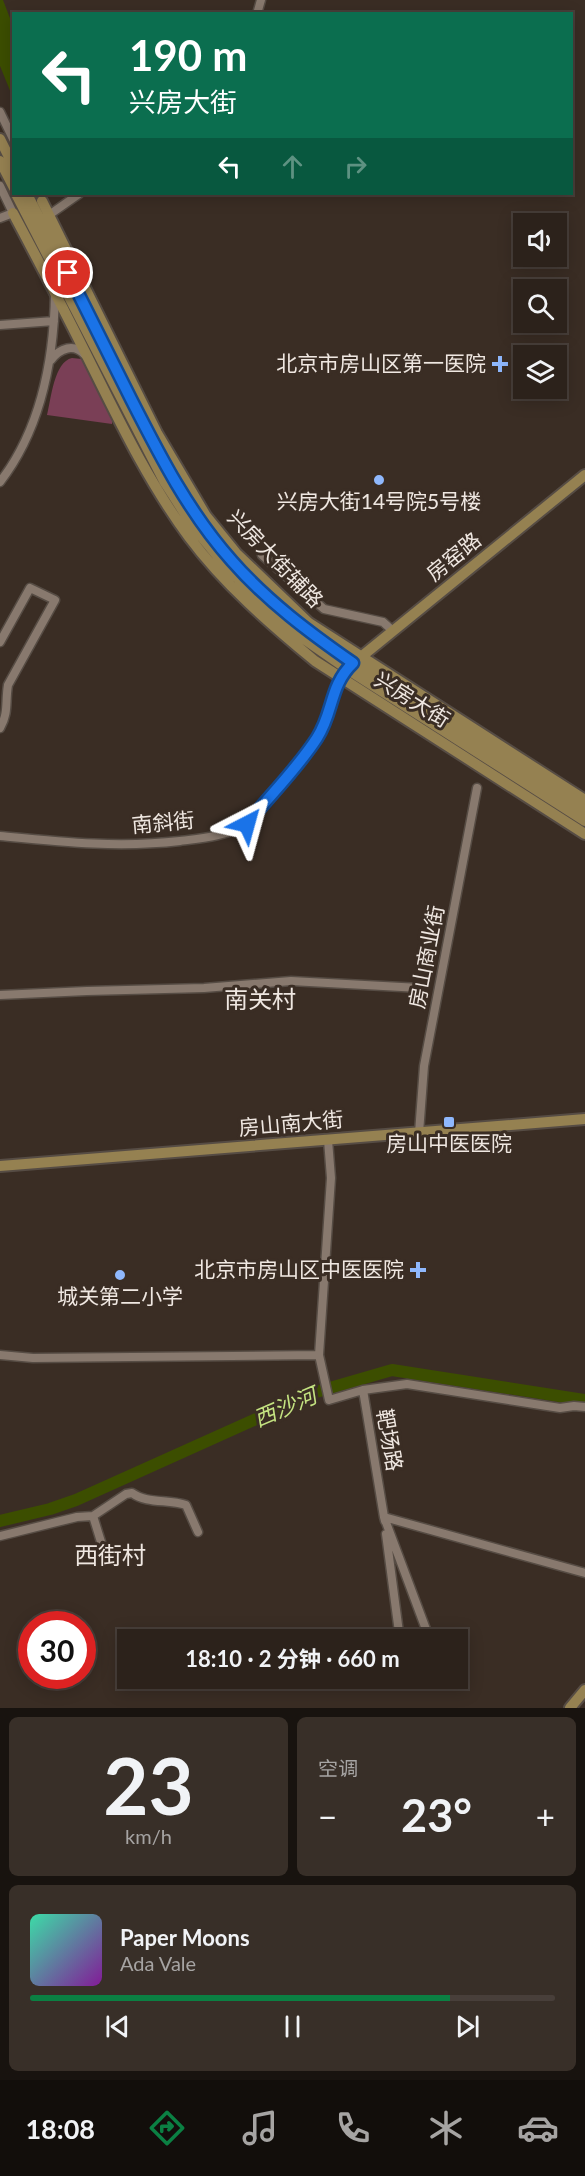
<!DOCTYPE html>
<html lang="zh">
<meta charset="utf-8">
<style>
body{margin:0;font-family:Lato,"Noto Sans SC",sans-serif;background:#382f28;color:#f1f3f6;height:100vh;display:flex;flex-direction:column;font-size:22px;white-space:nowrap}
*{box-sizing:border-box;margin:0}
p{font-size:20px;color:#a6a4a3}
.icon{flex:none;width:33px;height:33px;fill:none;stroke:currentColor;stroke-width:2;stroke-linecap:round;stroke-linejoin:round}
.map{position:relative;height:1708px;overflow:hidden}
.panel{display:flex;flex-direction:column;gap:9px;padding:9px;background:#18130f;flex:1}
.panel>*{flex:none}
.top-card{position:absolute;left:12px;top:12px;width:561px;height:183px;border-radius:0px;box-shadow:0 3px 15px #0003,0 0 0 2px #483f3a;background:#0b6e4f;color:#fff;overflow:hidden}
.controls{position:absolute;left:513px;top:213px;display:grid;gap:12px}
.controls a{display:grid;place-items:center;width:54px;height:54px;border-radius:0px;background:#2c221b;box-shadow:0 3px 15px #0003,0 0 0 2px #483f3a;font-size:30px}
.speed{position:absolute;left:18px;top:1611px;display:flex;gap:12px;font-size:30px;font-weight:700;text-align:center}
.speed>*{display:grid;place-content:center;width:78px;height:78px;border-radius:50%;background:#2c221b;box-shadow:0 3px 15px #0003,0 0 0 2px #483f3a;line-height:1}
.speed .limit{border:9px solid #d22;background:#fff;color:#111}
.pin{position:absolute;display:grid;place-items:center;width:51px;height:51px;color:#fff;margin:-26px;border:3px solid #fff;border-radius:50%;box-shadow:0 2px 6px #0007}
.me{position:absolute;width:66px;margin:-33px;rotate:39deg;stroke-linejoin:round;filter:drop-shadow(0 0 4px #0008)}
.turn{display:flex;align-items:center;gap:21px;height:126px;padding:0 18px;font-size:27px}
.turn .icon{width:78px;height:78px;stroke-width:2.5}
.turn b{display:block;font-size:42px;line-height:51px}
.lanes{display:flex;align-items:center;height:57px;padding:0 18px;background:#0003;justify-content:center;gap:30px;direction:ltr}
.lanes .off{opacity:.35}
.big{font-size:45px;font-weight:700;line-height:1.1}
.panel .card{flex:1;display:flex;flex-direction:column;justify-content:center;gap:9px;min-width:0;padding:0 21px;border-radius:9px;background:#382f28}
.panel .dial{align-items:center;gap:0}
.dial b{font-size:78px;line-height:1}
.song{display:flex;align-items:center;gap:18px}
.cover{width:72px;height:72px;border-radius:9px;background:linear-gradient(135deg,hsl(160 70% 55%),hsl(290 70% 35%))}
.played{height:6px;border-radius:3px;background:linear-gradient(90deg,#0b8043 80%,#483f3a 80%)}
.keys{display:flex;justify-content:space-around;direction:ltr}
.heat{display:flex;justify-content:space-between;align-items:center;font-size:33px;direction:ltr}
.panel .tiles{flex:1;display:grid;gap:9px;grid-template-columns:1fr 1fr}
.card:last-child{grid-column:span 2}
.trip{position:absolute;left:117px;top:1629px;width:351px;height:60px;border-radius:0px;background:#2c221b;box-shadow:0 3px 15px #0003,0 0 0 2px #483f3a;font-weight:700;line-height:60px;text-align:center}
.tabs{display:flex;height:96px;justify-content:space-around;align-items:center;background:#120e0b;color:#a6a4a3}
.tabs .icon{width:42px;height:42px}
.tabs .active{color:#0b8043}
.tabs b{font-size:27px;color:#f1f3f6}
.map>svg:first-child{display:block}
.green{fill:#7a3f56}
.water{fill:#3c4e00}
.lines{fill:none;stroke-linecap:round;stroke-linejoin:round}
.river{stroke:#3c4e00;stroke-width:12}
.minor-casing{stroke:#564c44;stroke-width:11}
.major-casing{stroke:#564c44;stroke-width:14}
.minor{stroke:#88796e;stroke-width:8}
.major{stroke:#958151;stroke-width:10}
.route-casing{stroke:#114b97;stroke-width:15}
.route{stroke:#1a73e8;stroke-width:10}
.poi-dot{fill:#8fb8fd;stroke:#3a2d24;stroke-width:2}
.labels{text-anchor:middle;stroke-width:6;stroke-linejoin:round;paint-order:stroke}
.poi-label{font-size:21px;fill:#efe7e1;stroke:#3a2d24}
.street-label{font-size:21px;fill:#efe7e1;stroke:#3a2d24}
.water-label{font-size:22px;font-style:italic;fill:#c4e381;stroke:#3a2d24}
.quarter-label{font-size:24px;fill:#efe7e1;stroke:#3a2d24}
</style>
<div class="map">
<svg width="585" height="1708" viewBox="0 0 585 1708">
<rect width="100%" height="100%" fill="#3a2d24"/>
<!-- green -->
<path class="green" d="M72 358 82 359 86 363 112 419V424L47 415C51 399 54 362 72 358Z"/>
<!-- water -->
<path class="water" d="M0 0H3L13 26V98L0 66Z"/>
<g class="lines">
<!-- river -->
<path class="river" d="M0 1521 50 1509 76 1500 316 1392 392 1370 585 1400"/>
<defs>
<path id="minor" d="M257 14 261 0
M0 112 14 141
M0 186 13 213 0 218
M49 215 79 194
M0 325 54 321
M51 360C60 348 74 343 85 355
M0 482C41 429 54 359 55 293
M262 555 324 609 383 622 393 631
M0 642 30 588 55 600 8 685C5 703 9 712 0 728
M0 836C62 842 118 848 180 841 204 838 226 836 247 824 270 795 297 769 317 738 330 718 330 693 344 674
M0 995 87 991 204 988 291 981 420 988
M419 1133 424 1066 477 788
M328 1140 331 1178 319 1355 329 1400 363 1390 384 1517 430 1640
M0 1355 33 1358 319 1355
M363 1390 407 1384 560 1408 574 1406 585 1407
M93 1516 126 1494 132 1493C147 1504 168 1499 186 1505L198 1532
M385 1521 384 1517 585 1573
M386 1534 400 1640
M0 1536 77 1517 93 1516 102 1545"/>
<path id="major" d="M0 139 14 167
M0 161 14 188
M16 194 164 481 192 525 224 564 256 597 301 637 347 669 585 821
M27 194 172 478 201 521 232 561 306 630 353 663 585 810
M42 201 157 433 206 516 236 553 309 623 585 800
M13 213C37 258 61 304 84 350 116 414 146 479 189 537 224 584 270 624 315 661L585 834
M356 661 585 475
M0 1166 585 1119
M570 1708 585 1690"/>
</defs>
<!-- minor casing -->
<use href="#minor" class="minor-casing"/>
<!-- major casing -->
<use href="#major" class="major-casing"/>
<!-- minor -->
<use href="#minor" class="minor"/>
<!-- major -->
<use href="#major" class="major"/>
</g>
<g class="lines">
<defs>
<path id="route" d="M68 273C89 315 110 357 131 399 160 456 189 513 232 561 267 601 310 633 353 663 329 686 334 712 317 738 297 769 270 795 247 824"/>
</defs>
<!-- route casing -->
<use href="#route" class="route-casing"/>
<!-- route -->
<use href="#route" class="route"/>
</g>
<!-- markers -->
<g class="poi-dot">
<path d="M497 355h6v6h6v6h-6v6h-6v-6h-6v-6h6z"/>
<circle cx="379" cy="480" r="6"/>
<rect x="443" y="1116" width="12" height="12" rx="3"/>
<path d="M415 1261h6v6h6v6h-6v6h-6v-6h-6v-6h6z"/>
<circle cx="120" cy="1275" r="6"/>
</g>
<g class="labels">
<!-- poi labels -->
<g class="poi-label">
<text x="486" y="371" text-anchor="end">北京市房山区第一医院</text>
<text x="379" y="509">兴房大街14号院5号楼</text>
<text x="449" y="1151">房山中医医院</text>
<text x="404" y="1277" text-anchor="end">北京市房山区中医医院</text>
<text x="120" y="1304">城关第二小学</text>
</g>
<!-- street labels -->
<g class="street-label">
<text transform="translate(454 557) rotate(-39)" y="7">房窑路</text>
<text transform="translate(275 559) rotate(46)" y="7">兴房大街辅路</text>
<text transform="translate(412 700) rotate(32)" y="7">兴房大街</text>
<text transform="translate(163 823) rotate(-5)" y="7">南斜街</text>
<text transform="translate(427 957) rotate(-79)" y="7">房山商业街</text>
<text transform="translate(291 1124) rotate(-5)" y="7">房山南大街</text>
<text transform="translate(389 1440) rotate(80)" y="7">靶场路</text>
</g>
<!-- water labels -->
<g class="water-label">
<text transform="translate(285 1407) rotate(-23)" y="8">西沙河</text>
</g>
<!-- quarter labels -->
<g class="quarter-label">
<text x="260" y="1008">南关村</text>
<text x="110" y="1564">西街村</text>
</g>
</g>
</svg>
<div class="controls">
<a><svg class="icon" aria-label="sound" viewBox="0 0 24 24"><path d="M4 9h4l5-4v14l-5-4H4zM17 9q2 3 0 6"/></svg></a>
<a><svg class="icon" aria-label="search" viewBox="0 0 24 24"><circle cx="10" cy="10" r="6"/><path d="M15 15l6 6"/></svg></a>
<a><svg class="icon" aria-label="layers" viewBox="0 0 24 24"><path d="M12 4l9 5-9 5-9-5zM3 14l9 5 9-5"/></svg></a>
</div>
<div class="speed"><div class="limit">30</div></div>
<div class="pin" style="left:68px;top:273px;background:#d93025"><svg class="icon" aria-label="arrive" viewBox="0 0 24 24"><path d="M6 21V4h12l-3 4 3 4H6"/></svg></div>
<svg class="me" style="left:247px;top:824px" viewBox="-20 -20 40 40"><path d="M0-17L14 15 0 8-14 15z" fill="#1a73e8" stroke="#fff" stroke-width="4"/></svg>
<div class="trip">18:10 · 2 分钟 · 660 m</div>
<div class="top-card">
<div class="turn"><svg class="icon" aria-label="left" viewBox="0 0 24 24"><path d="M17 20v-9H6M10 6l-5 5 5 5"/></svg><div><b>190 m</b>兴房大街</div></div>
<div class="lanes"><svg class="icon" aria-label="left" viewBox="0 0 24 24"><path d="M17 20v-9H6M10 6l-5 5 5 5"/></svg><svg class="icon off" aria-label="ahead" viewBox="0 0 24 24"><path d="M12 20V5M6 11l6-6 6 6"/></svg><svg class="icon off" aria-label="right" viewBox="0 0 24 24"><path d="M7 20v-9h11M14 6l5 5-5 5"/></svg></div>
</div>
</div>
<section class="panel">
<div class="tiles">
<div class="card dial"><b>23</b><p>km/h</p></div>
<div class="card"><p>空调</p>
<div class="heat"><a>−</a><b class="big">23°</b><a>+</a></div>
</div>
<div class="card">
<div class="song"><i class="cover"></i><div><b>Paper Moons</b><p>Ada Vale</p></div></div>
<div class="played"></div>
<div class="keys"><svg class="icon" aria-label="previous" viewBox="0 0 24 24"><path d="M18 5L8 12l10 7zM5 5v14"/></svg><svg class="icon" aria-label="pause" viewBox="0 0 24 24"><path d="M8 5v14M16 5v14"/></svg><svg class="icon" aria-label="next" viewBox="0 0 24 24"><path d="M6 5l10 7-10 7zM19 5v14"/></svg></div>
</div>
</div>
</section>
<nav class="tabs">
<b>18:08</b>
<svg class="icon active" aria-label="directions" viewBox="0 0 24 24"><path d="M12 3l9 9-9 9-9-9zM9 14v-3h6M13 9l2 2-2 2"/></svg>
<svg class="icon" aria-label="music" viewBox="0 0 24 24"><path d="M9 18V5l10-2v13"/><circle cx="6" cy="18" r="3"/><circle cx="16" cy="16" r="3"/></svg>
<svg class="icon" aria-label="phone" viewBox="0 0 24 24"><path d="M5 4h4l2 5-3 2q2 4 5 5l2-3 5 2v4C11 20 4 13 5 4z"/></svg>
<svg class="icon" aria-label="climate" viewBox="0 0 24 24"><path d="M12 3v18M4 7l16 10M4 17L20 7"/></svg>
<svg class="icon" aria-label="car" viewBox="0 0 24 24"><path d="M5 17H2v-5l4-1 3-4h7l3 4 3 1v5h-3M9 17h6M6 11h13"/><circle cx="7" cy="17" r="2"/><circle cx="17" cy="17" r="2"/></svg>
</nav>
